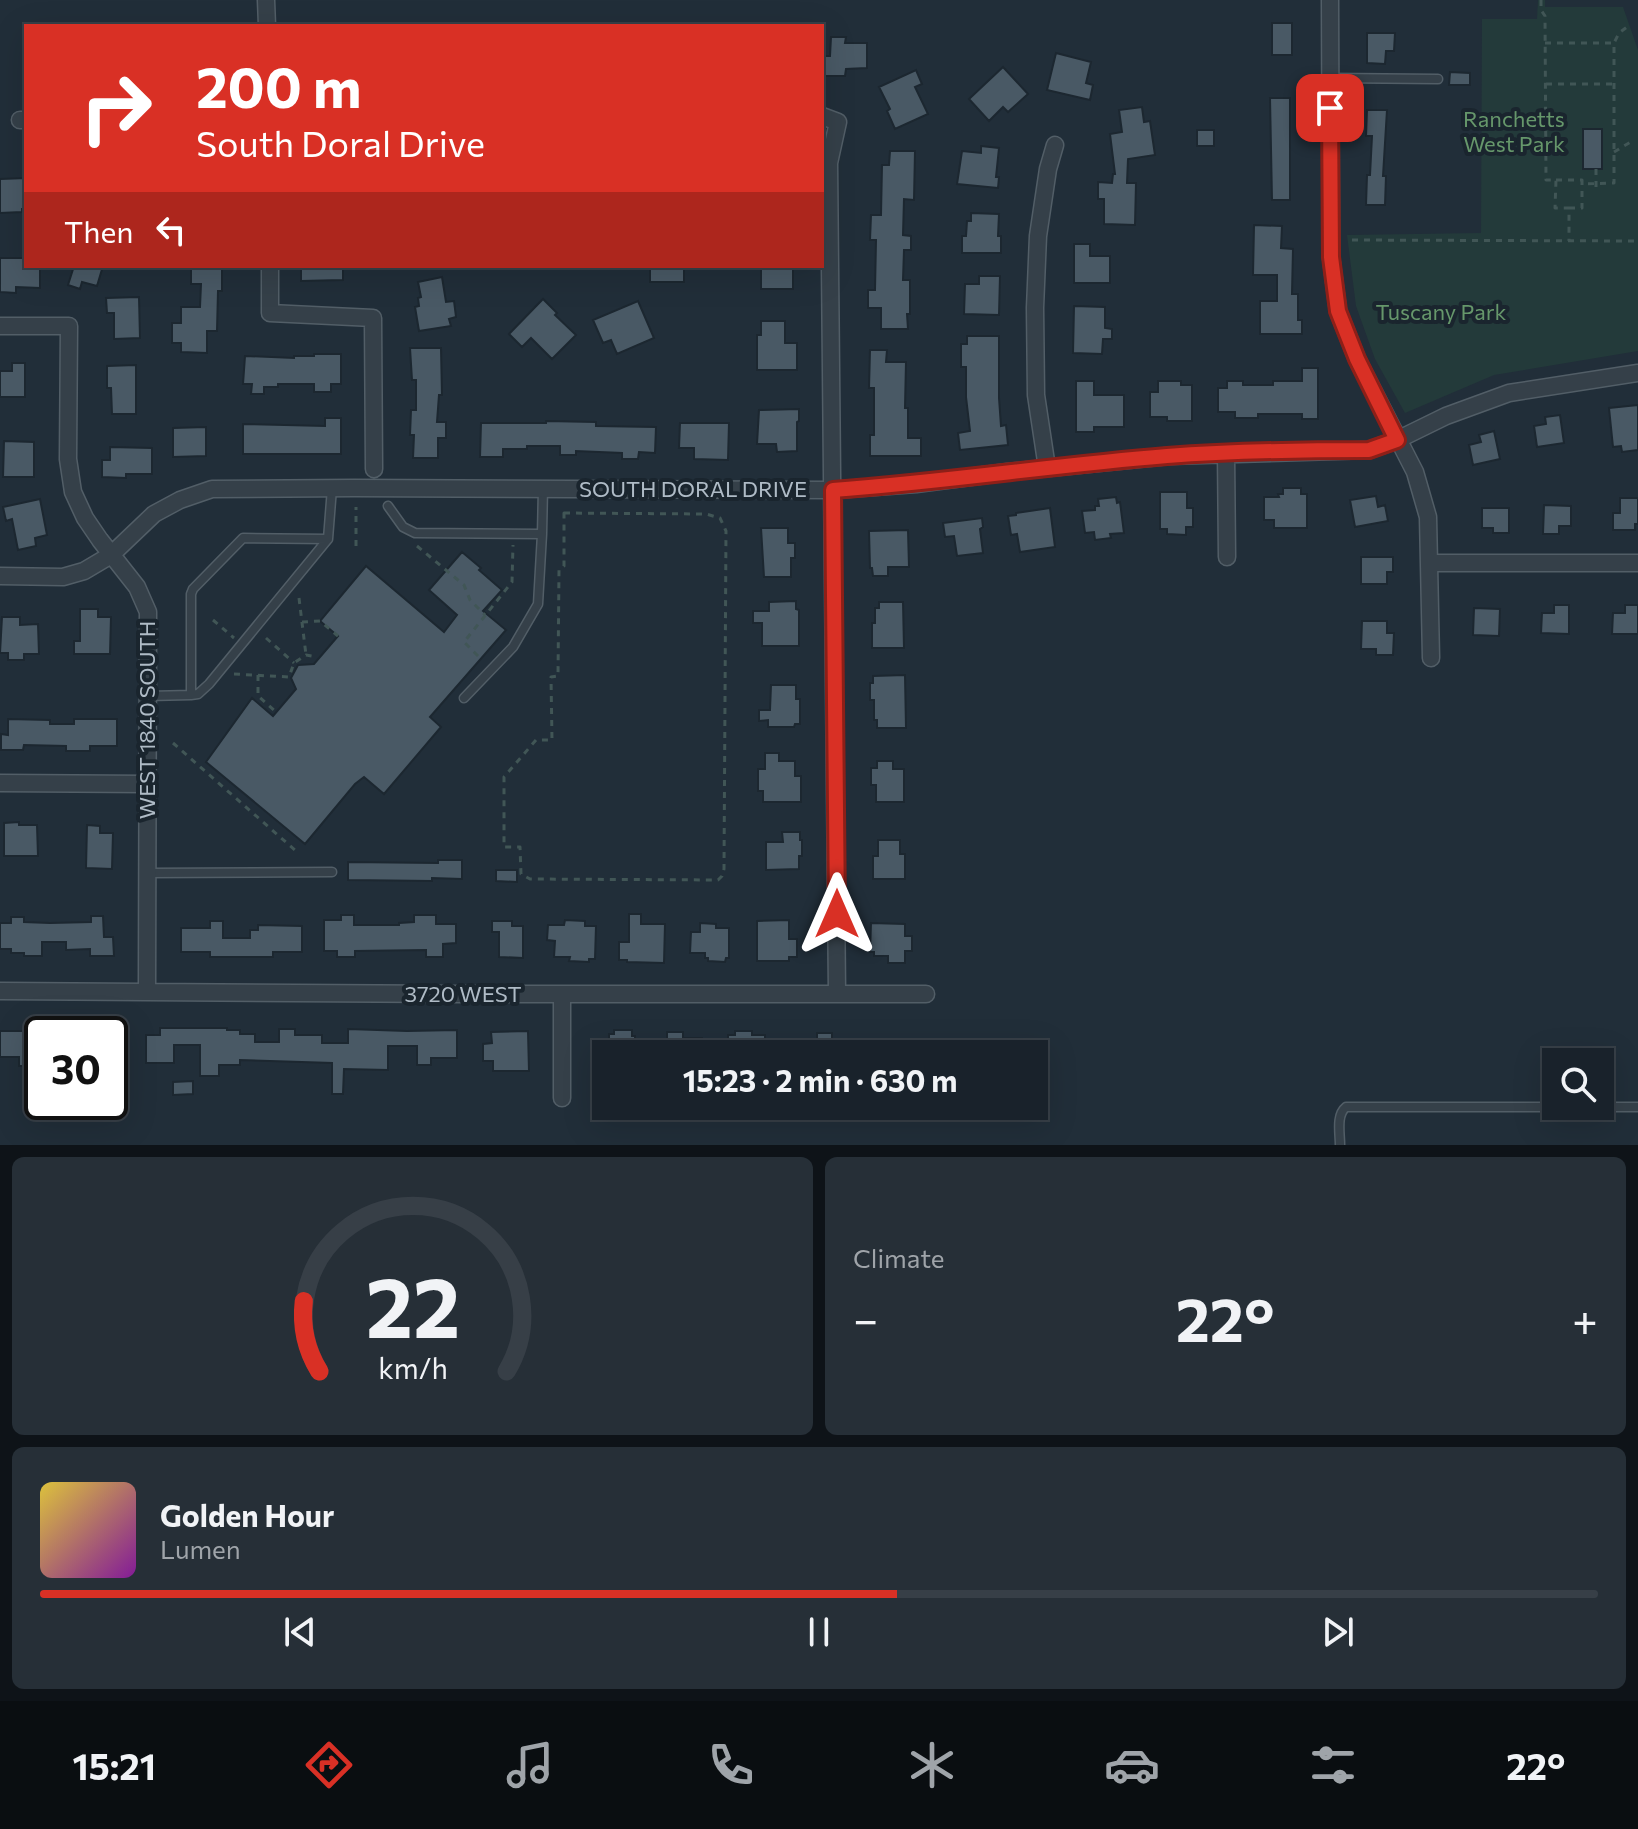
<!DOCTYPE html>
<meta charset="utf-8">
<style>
body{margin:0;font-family:Commissioner,sans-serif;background:#262f37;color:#f1f3f6;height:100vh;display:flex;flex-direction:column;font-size:30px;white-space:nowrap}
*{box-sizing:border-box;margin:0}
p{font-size:26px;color:#9fa4a9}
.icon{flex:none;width:44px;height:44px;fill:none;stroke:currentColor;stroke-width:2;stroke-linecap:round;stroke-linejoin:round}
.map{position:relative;height:1145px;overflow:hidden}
.side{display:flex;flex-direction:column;gap:12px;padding:12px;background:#0e1318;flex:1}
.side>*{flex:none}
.top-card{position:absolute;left:24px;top:24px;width:800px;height:244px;border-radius:0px;box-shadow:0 8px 32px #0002,0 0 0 2px #373f47;background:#d93025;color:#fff;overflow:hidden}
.buttons{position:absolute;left:1542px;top:1048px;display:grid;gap:16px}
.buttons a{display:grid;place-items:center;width:72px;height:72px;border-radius:0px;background:#19222b;box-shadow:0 8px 32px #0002,0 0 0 2px #373f47;font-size:40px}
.speed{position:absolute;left:24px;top:1016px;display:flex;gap:16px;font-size:40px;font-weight:700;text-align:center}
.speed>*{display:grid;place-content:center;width:104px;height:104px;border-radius:50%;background:#19222b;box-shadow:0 8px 32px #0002,0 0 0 2px #373f47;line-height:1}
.speed .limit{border:4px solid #111;border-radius:12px;background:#fff;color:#111}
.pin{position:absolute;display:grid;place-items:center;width:68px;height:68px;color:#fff;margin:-34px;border-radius:16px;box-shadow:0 4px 12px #0006}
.me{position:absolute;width:88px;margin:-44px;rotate:0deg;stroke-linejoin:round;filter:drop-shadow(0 0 6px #0008)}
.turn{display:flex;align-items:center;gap:28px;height:168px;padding:0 40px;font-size:36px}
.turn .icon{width:104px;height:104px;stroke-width:2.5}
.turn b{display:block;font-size:56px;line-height:68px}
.then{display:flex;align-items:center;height:76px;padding:0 40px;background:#0003;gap:16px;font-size:30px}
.big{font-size:60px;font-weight:700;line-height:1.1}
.side .widget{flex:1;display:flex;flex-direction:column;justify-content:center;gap:12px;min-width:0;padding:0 28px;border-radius:12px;background:#262f37}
.side .dial{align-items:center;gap:0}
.dial svg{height:208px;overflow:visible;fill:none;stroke:#373f47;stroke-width:7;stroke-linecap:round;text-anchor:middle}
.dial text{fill:#f1f3f6;stroke:none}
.song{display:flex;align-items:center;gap:24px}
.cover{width:96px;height:96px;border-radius:12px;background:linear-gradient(135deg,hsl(50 70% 55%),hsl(290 70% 35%))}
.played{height:8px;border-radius:4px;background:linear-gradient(90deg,#d93025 55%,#373f47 55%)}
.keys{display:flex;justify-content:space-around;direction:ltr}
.heat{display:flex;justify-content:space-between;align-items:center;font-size:44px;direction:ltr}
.side .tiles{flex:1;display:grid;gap:12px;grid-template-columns:1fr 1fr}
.widget:last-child{grid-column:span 2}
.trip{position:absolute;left:592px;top:1040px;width:456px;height:80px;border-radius:0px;background:#19222b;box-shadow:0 8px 32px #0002,0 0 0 2px #373f47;font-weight:700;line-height:80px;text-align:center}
.tab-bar{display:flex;height:128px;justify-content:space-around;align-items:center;background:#0a0e11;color:#9fa4a9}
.tab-bar .icon{width:56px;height:56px}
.tab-bar .on{color:#d93025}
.tab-bar b{font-size:36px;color:#f1f3f6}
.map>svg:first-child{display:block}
.green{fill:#233a3a}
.building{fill:#495965;stroke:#1c2730;stroke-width:2}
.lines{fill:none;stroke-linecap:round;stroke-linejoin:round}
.service-casing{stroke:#525e67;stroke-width:11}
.minor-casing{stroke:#525e67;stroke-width:19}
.path{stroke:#415656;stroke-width:3;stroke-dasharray:6 6;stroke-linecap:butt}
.service{stroke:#354049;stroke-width:8}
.minor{stroke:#354049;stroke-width:16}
.route-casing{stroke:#8d1f18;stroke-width:20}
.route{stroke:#d93025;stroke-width:14}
.labels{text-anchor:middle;stroke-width:8;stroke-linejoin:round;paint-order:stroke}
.park-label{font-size:22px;fill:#66976b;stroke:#1a252e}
.street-label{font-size:22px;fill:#afbbc6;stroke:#1a252e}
</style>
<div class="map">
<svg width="1638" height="1145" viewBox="0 0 1638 1145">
<rect width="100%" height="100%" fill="#212e39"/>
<!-- green -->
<path class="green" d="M1538 0H1545V7H1623L1638 50V351L1494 375 1405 413 1375 359 1356 306 1347 235 1481 233 1482 19H1537Z"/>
<!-- building -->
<path class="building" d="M1272 23H1292V55H1272Z
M1367 33H1395L1394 51H1386L1385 64 1367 63Z
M831 37H846L845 43H867V68L846 69 845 76H822L823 56H830Z
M1056 53 1091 62 1086 83 1093 85 1090 100 1047 90Z
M1003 67 1028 94 1008 112 1003 107 989 121 969 99Z
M916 70 922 84 915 87 928 114 895 129 887 111 890 109 879 87Z
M1450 72 1470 73V85H1449Z
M1270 98H1290V200H1272Z
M1142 107 1144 122 1150 121 1155 155 1128 159 1127 183H1136L1135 225 1104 224V199H1098V182L1112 183 1113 174H1115L1110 134 1122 132 1119 110Z
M1367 110H1387L1383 176H1386L1385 205H1366L1367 175H1370L1372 136H1366Z
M1583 129H1602V169H1583Z
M1197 130H1214V146H1197Z
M981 146 999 148 996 177H999L998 188 957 184 962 151 981 153Z
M890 151H915L914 200 904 199 903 235 911 236V250H904L903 280H910V314H907L908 329H881V308H868V290H875L876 240H870L871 215H881L882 165H889Z
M26 178V209H22V212L0 213V179Z
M971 213 999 214 998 236H1001V253H962V236H966L967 221H971Z
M1254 225 1282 226 1281 248 1293 249 1292 294H1298V320H1302V334H1260V301H1277V275H1253Z
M1074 244H1090V256H1110V283H1074Z
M0 258H26V266H40V288L16 287V293L0 292Z
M74 266H103L97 286 82 282 80 289 68 285Z
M191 266H222V291H218L217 331H207V353L181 352V343H172V323H181V307H200L201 284H191Z
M301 266H343V280L301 281Z
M650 266H684V282H650Z
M761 266H793V289H761Z
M979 276H1000L999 315 964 314 965 284H979Z
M442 277 446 302 454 301 456 317 449 319 451 326 419 331 415 307 419 306 418 298 421 297 418 282Z
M139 297 140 338 114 339V313H107L106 298Z
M543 299 557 313 555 315 576 335 552 359 531 338 522 347 509 334Z
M638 301 654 338 617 354 611 340 603 343 593 320Z
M1074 306 1105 307V328L1112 329V339H1103L1102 354 1073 353Z
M761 321H785V343H797V370H757V335H761Z
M967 336H999V398L1001 426 1006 425 1008 445 960 450 958 433 970 431 966 397V367H961V344H967Z
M410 348H441L442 395H439L437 422H446V438H438V458H413L414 435H410L411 410H416V380H412Z
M870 350H887L886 362H906L905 408H908V438H921V456H870V435H874V388H869Z
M314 354H341V384H331V392H314V384H278V387H264V394H251L252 384H243L245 356 294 358V356H314Z
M12 363H25V397H0V371H12Z
M136 365V414H112L111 388H107V366Z
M1302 368H1318V419H1302V414H1258V418H1235V412H1218V388H1227V381H1243V385H1273V381H1302Z
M1076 381H1094V395H1124V427H1094V432H1076Z
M1158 381H1181V385H1192V421H1167V417H1150V392H1158Z
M1638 405V450L1622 452 1621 446 1613 447 1609 408Z
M799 409V421L797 422V451L777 452 776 444H757L759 410Z
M1560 415 1564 443 1537 447 1534 426 1546 424 1545 417Z
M325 418H341V454H243V424L325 426Z
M546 421 596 422V426L656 427 655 453 639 452 638 459H622V453L576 451V455H560V446H527V449H503V457H480L481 423H546Z
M680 423H729L728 460 694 459V448H679Z
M206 427V456L173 457V428Z
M1494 431 1500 459 1473 465 1469 445 1481 442 1479 435Z
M4 441 34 442V477H3Z
M110 447 152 448V474H126V478L102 477V460H110Z
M1283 488H1301V494H1307V528H1274V520H1264V497H1279L1278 494H1283Z
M1160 492H1187V508H1193V527H1186V535L1167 534V529H1160Z
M1376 496 1378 507 1385 505 1388 521 1355 527 1350 500Z
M1116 497 1117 503 1120 502 1124 533 1110 534 1111 538 1095 540 1094 532 1085 533 1082 511 1095 510V506H1099L1098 499Z
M1620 498H1638V524H1635V530H1613V513H1620Z
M40 499 47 535 35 538 36 546 18 550 12 519 6 521 3 507Z
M1544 505 1571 506V526H1559V534H1543Z
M1050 508 1055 547 1020 552 1017 534 1011 535 1008 516 1016 515V513Z
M1482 508H1509V533H1493V528H1482Z
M982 518 983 527 980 529 983 553 957 556 954 536 945 537 943 523Z
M761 528H788V543H795V558H791V577H764Z
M908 530 909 567H888V576H873L872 568H870L869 531Z
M462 552 481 568 479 570 502 590 483 611 506 630 430 717 441 727 384 794 364 777 355 784 305 844 206 762 252 698 273 716 296 689 291 678 298 665 314 664 338 636 320 621 366 566 444 632 457 615 429 590Z
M1361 557H1393V572H1387V584H1361Z
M796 601V609L799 610V646H762V623H753V611H769V602Z
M879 602H903L904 648H872V623H875V608H879Z
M1554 605H1569V634L1541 633 1542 613H1554Z
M1625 605H1638V634H1612L1613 613H1625Z
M1474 608 1500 609 1499 636 1473 635Z
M80 609H98V617H111L110 654H74V641H80Z
M2 617H20V625L38 624 39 654H24V660H8V653H0Z
M1362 621H1387V633H1394L1393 655H1376V649H1361Z
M905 675 906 728H877V720H874V700H870V683H873V676Z
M771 685H796V699H800V724H795L794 727H768V720L759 721V710H770Z
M8 719 50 720V724H74V719H117V746H90V751H66V746L24 745 23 750H1V734L8 735Z
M765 753H779V761H795V776H801V802H763V791H758V769H765Z
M877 761H893V769H904V802H876V785H871V768H877Z
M19 822V825H37L38 856H4V823Z
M87 825 100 826V833H113L112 869 86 868Z
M782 832H800V840H802V856H799V869L766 870V842H783Z
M878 840H900V854H905V879H873V856H878Z
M438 860H462V879L432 878V881L348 880V862L438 863Z
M496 870H517V882L496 881Z
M629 914H641V924H665L664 963 627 962V960H619V942H629Z
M341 915H354V925H399V923L414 922V915H436V924H456V943L443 944V957H426V950L355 951V957H337V951H324V920H341Z
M91 916H103L104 937H113L114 956H90V949L66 950V942H42V956H24V953H11V949H0V923H11V917H24V922L50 923 91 922Z
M565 920 585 921V926H596L595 959H589V962L569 961 570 957H554L555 941 547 940 548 925H564Z
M789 920V939H797V957H789V961H757V921Z
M210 921H223V938H250V930H258V925L302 926V952H273V957H210V952H181V928H210Z
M492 921H512V926H523V958L499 957V932H492Z
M700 923 716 924V928H729V958H726L725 962 708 961V958H705V953H690L691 932H700Z
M871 923 905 924V936H912V951H905V963H888V956H874V952H870Z
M24 1028H42V1057H31V1066H19V1057H0V1031H24Z
M160 1028H227V1030H240V1034H255V1042H279V1029H295V1035H322V1043H348V1029L407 1031 457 1030V1058H431V1065H417V1046H388V1070L344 1069 343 1094H332V1063L240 1060V1065H219V1076H200V1045H174V1063H146V1035H160Z
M614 1030H632V1036H635V1054H596V1039H609V1034H614Z
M528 1031 529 1071H493V1061H483V1044L492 1043 491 1032Z
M735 1031H752V1035H765V1054L728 1053V1035H735Z
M667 1032H683V1038H702V1054H660V1042H667Z
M817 1033H832V1040L837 1041 836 1054H796L797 1040 813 1041V1039H817Z
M193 1081V1094L173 1095V1082Z"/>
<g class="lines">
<defs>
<path id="service" d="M1331 78 1438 79
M388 506 403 527 415 533 542 534 543 488
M191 695V594L193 589 243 538 328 539
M148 696 191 695 198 694 209 684 328 539 332 488
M464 698 513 647 538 604 542 534
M147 873 332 872
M1340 1145C1340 1133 1336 1115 1346 1107H1638"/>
<path id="minor" d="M266 0 267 26
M1330 0 1331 257 1338 311 1357 359 1415 472 1428 517 1431 658
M822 116 838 122 829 163 837 993
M20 120H26
M270 266V313L373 318 374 469
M0 326H69L68 459 73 492 85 518 100 540 137 587 148 612 147 991
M1226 453 1227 557
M1047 468 1036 395 1035 308 1038 236 1048 169 1055 145
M1429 563H1638
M0 576 63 577 84 571 111 555 154 514 180 500 212 489 354 488 833 490 916 484 1008 472 1168 456 1369 450 1397 440 1446 416 1509 393 1638 373
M0 783 148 784
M0 991 459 994H926
M562 994V1098"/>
</defs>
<!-- service casing -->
<use href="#service" class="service-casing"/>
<!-- minor casing -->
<use href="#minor" class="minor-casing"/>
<!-- path -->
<path class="path" d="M1541 0V10L1545 16 1546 180H1556L1555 208H1569V241
M1545 43H1613
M1546 84H1614
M1614 152 1634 140
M1596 169V191
M1556 180H1582V184L1614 183V43L1619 33 1627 27
M1569 208H1582V184
M1352 240 1638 241
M564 513 706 514 720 518 726 531 724 869 722 876 718 880 530 879 521 874 520 847H504V777L536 740H552L551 677 558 676 559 570 564 566Z
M356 546V507
M417 546 464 585 470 600 485 615
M299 598 306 655
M213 620 234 638
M302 622 320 621 338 636
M266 638 294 663
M478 656 464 642 512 582 513 545
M234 674 289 677 294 663 306 655 317 657
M258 675V696L276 712
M173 743 296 851"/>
<!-- service -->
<use href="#service" class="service"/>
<!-- minor -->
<use href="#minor" class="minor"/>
</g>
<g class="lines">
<defs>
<path id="route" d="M837 914 833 490C945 482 1055 465 1167 456 1234 451 1302 450 1369 450L1397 440 1357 359 1338 311 1331 257 1330 108"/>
</defs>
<!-- route casing -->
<use href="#route" class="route-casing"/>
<!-- route -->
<use href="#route" class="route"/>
</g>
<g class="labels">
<!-- park labels -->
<g class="park-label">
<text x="1514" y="127">Ranchetts<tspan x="1514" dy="25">West Park</tspan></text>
<text x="1441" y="320">Tuscany Park</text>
</g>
<!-- street labels -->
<g class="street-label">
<text x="693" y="497">SOUTH DORAL DRIVE</text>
<text transform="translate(147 720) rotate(-90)" y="8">WEST 1840 SOUTH</text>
<text x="463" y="1002">3720 WEST</text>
</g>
</g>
</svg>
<div class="buttons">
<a><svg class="icon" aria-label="search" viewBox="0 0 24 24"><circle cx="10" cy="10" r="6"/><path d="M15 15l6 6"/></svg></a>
</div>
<div class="speed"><div class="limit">30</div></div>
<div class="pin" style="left:1330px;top:108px;background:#d93025"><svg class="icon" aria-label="arrive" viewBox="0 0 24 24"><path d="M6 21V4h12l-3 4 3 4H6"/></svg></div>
<svg class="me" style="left:837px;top:914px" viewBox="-20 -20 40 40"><path d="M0-17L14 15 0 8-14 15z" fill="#d93025" stroke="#fff" stroke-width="4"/></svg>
<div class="trip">15:23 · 2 min · 630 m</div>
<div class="top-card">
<div class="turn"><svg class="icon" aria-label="right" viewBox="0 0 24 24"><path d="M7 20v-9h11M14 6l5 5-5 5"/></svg><div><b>200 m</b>South Doral Drive</div></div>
<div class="then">Then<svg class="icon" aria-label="left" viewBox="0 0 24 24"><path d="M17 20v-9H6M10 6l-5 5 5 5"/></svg></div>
</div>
</div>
<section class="side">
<div class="tiles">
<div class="widget dial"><svg viewBox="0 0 100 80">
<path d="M14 69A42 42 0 1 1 86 69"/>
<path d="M14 69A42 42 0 0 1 8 42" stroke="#d93025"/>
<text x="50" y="56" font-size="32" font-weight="700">22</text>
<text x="50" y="72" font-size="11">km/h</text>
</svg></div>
<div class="widget"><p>Climate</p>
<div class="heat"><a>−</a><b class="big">22°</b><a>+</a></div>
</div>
<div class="widget">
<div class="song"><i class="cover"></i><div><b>Golden Hour</b><p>Lumen</p></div></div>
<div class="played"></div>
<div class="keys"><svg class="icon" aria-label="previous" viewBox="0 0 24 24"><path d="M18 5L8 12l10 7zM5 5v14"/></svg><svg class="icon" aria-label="pause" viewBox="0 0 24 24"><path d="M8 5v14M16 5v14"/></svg><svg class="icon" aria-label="next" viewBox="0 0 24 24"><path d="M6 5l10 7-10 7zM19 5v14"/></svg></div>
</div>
</div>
</section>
<nav class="tab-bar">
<b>15:21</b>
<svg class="icon on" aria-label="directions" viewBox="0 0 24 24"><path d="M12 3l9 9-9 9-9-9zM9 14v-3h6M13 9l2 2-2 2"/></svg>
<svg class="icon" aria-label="music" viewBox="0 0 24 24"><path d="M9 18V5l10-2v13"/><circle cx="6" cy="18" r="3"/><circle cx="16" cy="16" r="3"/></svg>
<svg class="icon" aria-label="phone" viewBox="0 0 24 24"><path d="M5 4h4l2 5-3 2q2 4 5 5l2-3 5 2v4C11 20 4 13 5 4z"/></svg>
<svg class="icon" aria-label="climate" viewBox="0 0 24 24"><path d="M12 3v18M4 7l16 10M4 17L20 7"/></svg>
<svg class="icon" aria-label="car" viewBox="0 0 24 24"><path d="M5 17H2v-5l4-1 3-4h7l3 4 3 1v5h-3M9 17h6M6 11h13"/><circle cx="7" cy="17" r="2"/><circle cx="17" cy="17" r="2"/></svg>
<svg class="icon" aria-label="filters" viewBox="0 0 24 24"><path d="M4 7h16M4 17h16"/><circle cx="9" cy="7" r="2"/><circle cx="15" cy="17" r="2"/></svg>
<b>22°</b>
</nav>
